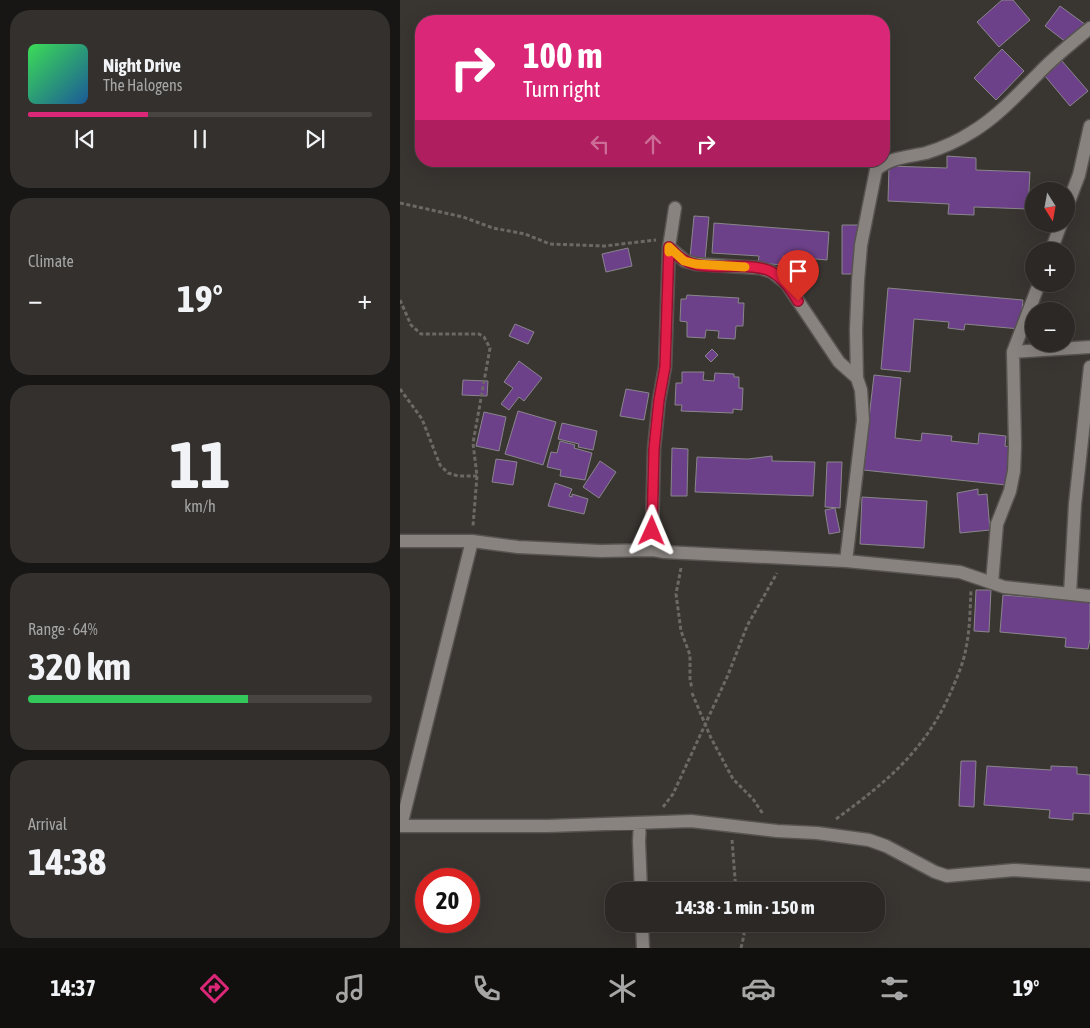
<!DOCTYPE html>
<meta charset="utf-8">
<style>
body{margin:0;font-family:"Asap Condensed",sans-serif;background:#33302d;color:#f1f3f6;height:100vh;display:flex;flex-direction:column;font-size:19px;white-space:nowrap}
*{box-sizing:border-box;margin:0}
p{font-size:16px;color:#a6a6a7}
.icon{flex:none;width:28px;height:28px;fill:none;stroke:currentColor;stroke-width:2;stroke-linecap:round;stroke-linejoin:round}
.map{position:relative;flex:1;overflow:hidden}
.side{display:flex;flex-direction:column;gap:10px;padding:10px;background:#181614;width:400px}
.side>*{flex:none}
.hud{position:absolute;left:15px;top:15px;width:475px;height:152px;border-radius:20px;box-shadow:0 5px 20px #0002,0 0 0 1px #474442;background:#db2777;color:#fff;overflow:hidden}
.needle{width:32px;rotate:169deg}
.fabs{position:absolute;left:625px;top:182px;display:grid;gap:10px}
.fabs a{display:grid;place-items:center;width:50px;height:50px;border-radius:50%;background:#2b2825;box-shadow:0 5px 20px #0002,0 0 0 1px #474442;font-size:25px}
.speed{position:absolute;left:15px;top:868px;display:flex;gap:10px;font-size:25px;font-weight:700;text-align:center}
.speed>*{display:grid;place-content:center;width:65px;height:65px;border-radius:50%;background:#2b2825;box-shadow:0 5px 20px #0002,0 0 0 1px #474442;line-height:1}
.speed .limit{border:8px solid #d22;background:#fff;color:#111}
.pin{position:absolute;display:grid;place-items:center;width:42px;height:42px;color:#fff;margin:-51px -21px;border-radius:50% 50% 50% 0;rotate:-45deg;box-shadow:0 0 5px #0007}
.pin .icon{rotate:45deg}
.me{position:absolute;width:55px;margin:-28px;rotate:1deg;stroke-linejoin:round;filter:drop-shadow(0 0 4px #0008)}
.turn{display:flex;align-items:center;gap:18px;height:105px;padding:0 25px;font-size:22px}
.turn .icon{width:65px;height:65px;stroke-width:2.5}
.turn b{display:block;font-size:35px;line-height:42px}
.lanes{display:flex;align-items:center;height:48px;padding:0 25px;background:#0003;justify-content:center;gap:25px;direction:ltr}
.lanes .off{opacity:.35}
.big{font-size:38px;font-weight:700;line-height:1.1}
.side .card{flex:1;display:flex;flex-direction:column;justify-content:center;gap:8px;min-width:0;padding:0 18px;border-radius:20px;background:#33302d}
.side .dial{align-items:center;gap:0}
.dial b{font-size:65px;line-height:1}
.song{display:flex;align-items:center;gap:15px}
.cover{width:60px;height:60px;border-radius:8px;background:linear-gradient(135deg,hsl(130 70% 55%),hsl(210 70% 35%))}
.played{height:5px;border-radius:2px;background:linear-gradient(90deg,#db2777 35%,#474442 35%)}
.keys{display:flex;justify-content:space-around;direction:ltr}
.heat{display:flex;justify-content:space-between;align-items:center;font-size:28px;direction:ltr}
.charge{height:8px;border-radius:4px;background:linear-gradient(90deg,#34c759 64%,#474442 0)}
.trip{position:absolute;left:205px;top:882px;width:280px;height:50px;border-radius:20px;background:#2b2825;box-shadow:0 5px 20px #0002,0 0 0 1px #474442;font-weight:700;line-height:50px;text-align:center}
.dock{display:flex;height:80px;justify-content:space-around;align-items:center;background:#11100f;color:#a6a6a7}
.dock .icon{width:35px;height:35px}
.dock .active{color:#db2777}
.dock b{font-size:22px;color:#f1f3f6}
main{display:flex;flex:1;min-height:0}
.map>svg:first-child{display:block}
.building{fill:#6c4189;stroke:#89868b}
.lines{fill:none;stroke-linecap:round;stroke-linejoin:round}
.minor-casing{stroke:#575350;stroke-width:15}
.path{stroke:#6c6965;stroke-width:3;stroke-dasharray:4 2.5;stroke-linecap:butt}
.minor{stroke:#88837f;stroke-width:12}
.route-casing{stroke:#92132f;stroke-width:12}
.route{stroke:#e11d48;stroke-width:9}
.slow{stroke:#f59e0b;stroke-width:9}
</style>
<main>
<section class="side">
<div class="card">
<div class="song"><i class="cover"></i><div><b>Night Drive</b><p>The Halogens</p></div></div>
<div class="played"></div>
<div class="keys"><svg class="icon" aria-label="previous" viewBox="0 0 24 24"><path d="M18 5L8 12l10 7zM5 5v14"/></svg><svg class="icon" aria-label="pause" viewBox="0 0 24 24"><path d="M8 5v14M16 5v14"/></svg><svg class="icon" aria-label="next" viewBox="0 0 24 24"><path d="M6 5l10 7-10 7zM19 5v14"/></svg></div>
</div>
<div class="card"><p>Climate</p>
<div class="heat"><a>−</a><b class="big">19°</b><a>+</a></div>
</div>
<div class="card dial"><b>11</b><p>km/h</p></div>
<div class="card"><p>Range · 64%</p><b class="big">320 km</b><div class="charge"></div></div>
<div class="card"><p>Arrival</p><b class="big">14:38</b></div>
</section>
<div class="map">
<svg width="690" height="948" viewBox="0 0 690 948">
<rect width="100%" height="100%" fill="#393531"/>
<!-- building -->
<path class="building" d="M602 0H613L630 20 599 47 577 22Z
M660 6 690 28 675 49 645 26Z
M602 49 624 71 596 100 574 78Z
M662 61 688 91 670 106 645 76Z
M547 156 576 158V170L630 172 628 209 574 207V215L548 214 549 204 488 201 489 166 547 168Z
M294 216 309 217 305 260 290 258Z
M314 223 429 232 427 260 383 256V265L358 263 359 256 312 253Z
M442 225H459V274H442Z
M228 248 232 266 206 272 202 254Z
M488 288 623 300 620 329 565 324 564 330 548 328 549 322 514 319 510 372 481 369Z
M287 295 339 298 338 303H344L343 326H336L335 339 318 338 319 331 306 330 305 338 287 337V322L280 321 281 299H286Z
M115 324 134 332 128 344 109 336Z
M312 349 318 355 311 362 305 356Z
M119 361 142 378 124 401 119 397 109 410 101 404 113 388 104 382Z
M282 372H304L303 380 314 381 315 373 334 374V377H339V388H343L342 410 333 409V413L281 411 282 405H275L276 383H282Z
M474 375 501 378 495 438 521 441 522 433 552 436 551 441 578 444 579 433 606 436 605 446 610 447 606 485 463 470Z
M63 380 88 381 87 396 62 395Z
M226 389 249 393 244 420 220 416Z
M118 411 156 422 143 465 105 454Z
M84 412 106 417 99 451 76 446Z
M162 423 197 431 193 450 178 447 179 444 158 439Z
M160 441 175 445 174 448 192 453 185 480 160 476 161 470 147 467 151 452 157 453Z
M272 448 288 449 287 496H271Z
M372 456V461L415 462 413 496 295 492 297 457 348 459Z
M96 459 117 462 113 485 92 482Z
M200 461 216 472 199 498 183 487Z
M427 462H442L440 508 425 507Z
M155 483 172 489 169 496 172 497V494L188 499 184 514 148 506Z
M578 489V495L587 494 590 530 560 533 557 493Z
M462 497 527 501 524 548 460 544Z
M435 508 440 532 429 534 425 510Z
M576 590H591L589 632 574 631Z
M668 590 690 592V639L688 649 665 647 666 638 600 632 603 595 667 600Z
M561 761H576L574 807 559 806Z
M587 766 651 770V766L677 767V774L690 775V814L673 813V820L649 818 650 810 584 805Z"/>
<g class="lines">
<defs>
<path id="minor" d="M275 208 269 247 265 367 259 400 254 449 252 531 253 550 265 552 446 561 560 572 604 587 690 596
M666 209 679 175 690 126
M269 247 285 261 296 264 360 268 372 272 386 283 439 362 457 378 461 390 463 420 446 561
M651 251 661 224
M613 352 690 347
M457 378 456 330 458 281 461 245 476 170C490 157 508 157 526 153 542 148 558 141 572 132 597 117 617 95 638 74 654 57 672 43 690 28
M0 541H72L118 547 200 551 254 550
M592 583 597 524 610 491 614 471 615 446 613 352 639 284
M670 594 675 504 690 367
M240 823 239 841 241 891
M0 826H148L291 821 377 831 417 833 469 840 486 846 535 872 547 876 614 870 690 875
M1 826 72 541
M242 924 243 948"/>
</defs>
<!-- minor casing -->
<use href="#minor" class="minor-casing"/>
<!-- path -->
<path class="path" d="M0 203 63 217 93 228 125 234 150 244 205 246 256 240
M0 300 11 325 21 334H79L84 337 90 348 73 443 77 476 73 526
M0 389 22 419 40 465 48 473 58 476H77
M281 568 276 594 281 631 290 655V679L292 689
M292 693 311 738 333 779 353 799 363 814
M263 807 273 794 328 675 347 626 377 573
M436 819C488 781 527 749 553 687 558 675 564 661 566 648 570 629 570 609 571 591
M332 840 336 891
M341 948 344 935 343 924"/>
<!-- minor -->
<use href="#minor" class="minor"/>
</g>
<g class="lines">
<defs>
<path id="route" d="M252 531 254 449 259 400 265 367 269 247C273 251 278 257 284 260 304 273 350 260 372 272 384 279 391 290 398 301"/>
</defs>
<!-- route casing -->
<use href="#route" class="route-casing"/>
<!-- route -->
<use href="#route" class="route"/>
<!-- slow -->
<path class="slow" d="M269 252V247L284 261 296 264 345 267"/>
</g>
</svg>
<div class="fabs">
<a><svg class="needle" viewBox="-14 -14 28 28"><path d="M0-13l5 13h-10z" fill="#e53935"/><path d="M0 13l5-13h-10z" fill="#a6a6a7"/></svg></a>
<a>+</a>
<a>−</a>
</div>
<div class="speed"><div class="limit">20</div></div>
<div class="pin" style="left:398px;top:301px;background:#d93025"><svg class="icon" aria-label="arrive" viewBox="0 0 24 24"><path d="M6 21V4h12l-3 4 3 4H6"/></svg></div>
<svg class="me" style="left:252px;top:531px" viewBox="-20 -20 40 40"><path d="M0-17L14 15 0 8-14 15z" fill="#e11d48" stroke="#fff" stroke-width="4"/></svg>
<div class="trip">14:38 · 1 min · 150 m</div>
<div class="hud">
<div class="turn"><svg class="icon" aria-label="right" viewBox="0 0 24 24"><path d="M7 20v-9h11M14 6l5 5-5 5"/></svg><div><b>100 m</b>Turn right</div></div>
<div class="lanes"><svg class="icon off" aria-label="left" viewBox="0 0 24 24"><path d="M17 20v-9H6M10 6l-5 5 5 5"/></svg><svg class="icon off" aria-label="ahead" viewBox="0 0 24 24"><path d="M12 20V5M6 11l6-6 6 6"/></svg><svg class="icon" aria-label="right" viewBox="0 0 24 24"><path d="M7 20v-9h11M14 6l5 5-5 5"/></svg></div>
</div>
</div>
</main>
<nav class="dock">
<b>14:37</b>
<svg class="icon active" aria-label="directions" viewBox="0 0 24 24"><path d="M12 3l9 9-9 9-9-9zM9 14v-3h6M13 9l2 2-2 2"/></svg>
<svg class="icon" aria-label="music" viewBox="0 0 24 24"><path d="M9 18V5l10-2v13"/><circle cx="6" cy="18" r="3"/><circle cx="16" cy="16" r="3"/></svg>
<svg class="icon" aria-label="phone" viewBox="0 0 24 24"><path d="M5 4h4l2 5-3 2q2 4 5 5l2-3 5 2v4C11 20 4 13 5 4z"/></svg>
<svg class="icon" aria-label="climate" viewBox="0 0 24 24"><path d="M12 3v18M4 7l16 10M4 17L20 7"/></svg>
<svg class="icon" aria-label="car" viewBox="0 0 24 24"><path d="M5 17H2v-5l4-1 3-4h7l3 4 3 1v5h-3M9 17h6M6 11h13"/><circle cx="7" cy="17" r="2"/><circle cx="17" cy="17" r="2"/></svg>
<svg class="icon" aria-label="filters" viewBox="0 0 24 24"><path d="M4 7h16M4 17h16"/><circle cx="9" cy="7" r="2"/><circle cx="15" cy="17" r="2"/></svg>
<b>19°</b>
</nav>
